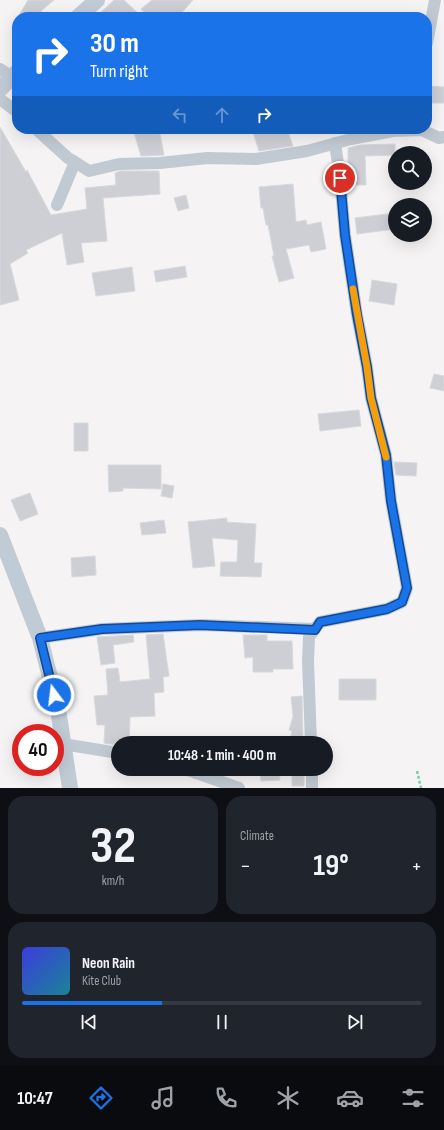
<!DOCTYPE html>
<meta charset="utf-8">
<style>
body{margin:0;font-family:"Sofia Sans Condensed",sans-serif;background:#20242c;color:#f1f3f6;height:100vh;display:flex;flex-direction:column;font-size:15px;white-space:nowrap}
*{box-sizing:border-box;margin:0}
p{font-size:13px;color:#9ea1a6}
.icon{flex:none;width:22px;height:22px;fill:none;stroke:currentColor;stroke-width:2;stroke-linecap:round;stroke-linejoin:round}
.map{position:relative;height:788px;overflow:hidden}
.panel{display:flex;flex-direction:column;gap:8px;padding:8px;background:#0d0f14;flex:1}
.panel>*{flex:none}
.hud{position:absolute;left:12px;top:12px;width:420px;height:122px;border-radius:16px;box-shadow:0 4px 16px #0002;background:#1a73e8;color:#fff;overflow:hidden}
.controls{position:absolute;left:388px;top:146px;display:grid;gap:8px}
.controls a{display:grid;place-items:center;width:44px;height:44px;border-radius:50%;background:#171b24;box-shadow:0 4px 16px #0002;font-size:20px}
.speed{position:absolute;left:12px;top:724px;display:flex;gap:8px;font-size:20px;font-weight:700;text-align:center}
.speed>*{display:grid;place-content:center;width:52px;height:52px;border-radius:50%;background:#171b24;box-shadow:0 4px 16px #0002;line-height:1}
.speed .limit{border:6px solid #d22;background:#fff;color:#111}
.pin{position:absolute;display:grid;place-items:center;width:34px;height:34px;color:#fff;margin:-17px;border:2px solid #fff;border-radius:50%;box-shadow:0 1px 4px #0007}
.me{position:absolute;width:44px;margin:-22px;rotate:345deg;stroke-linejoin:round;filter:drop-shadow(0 0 3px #0008)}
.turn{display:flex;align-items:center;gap:14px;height:84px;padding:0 12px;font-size:18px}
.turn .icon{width:52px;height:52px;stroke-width:2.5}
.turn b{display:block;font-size:28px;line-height:34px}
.lanes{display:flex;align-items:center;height:38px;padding:0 12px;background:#0003;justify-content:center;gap:20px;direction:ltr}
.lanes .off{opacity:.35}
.big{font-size:30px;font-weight:700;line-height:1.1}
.panel .tile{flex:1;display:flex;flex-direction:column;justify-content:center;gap:6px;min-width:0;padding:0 14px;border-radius:16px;background:#20242c}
.panel .dial{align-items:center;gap:0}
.dial b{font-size:52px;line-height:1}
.song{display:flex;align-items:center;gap:12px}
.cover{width:48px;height:48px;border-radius:6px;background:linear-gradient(135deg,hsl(240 70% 55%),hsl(190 70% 35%))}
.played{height:4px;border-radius:2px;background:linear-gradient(90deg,#1a73e8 35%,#363941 35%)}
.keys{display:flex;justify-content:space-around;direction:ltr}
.heat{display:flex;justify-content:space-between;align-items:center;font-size:22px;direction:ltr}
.panel .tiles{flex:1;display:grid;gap:8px;grid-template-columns:1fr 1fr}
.tile:last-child{grid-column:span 2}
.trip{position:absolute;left:111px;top:736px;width:222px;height:40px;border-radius:20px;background:#171b24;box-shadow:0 4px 16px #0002;font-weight:700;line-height:40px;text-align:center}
.tab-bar{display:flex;height:64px;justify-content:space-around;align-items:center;background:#090b0e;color:#9ea1a6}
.tab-bar .icon{width:28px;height:28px}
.tab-bar .current{color:#1a73e8}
.tab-bar b{font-size:18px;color:#f1f3f6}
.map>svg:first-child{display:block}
.building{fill:#cdcfd5;stroke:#d7d9de}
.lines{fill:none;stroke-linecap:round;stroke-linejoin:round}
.path{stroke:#7ad0a6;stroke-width:2.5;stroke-dasharray:3 2;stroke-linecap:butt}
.street{stroke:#c1cad2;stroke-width:12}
.secondary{stroke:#c1cbd6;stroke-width:16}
.route-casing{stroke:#114b97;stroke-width:10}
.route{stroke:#1a73e8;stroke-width:7}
.slow{stroke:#f59e0b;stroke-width:7}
</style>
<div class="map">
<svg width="444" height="788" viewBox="0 0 444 788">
<rect width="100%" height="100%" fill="#f5f3f3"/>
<!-- building -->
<path class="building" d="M28 0H54L42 10 38 17H18Z
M114 0H124L142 17H96Z
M152 0H193L178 17H148L141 9Z
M428 86 444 87V103H427Z
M0 127 26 172 27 170 51 215 87 209 85 188 116 185 115 173 120 171H159L160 194 103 198 107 241 81 243 84 262 67 265 62 233 26 250 28 253 10 264 19 300 0 305Z
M133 129H159L164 155 141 156Z
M252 129H287L293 146 259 151Z
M395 144V155L365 156 366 185H348V148L360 145Z
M293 184 296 222 306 220 307 225 321 222 326 249 311 252 309 245 286 249 294 278 279 282 272 256H274L268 225H266L263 208H261L259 187Z
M186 195 189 208 178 211 174 198Z
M395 213V229L357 234 355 218Z
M185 266 187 277 156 282 154 271Z
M132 267 135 291 96 296 92 273Z
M372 280 397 284 394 305 369 301Z
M434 374 444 376V391L430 388Z
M359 410 361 426 320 431 318 414Z
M74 423H88V451H74Z
M394 462 417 463 416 476 396 475Z
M108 465H161V489L123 488V491L109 492Z
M163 484 174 486 172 498 161 496Z
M30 493 38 514 20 521 11 500Z
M227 518V522L256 524 254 563H262L261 577 220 576 221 562H237L238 540 212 538 215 566 193 568 188 522Z
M164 520 166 533 142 535 140 523Z
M95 556 96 575 72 577 71 558Z
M163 634 169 676 163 677 164 692 154 693 155 716 130 717 129 743H118V745L104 743 105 725H97L94 696 108 695 106 669 118 668 120 682 150 679 146 635Z
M133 635 134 642 113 645 115 663 101 665 97 637Z
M243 635H267V641H292L293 669H273V672H253V657L245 658Z
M339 679H376V700H339Z
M302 696 303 743H289L292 731 289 730 293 716 291 697Z
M260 769H279L280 780 261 781Z
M292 771H304V786H292Z"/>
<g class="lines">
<!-- path -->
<path class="path" d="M417 771 421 788"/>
<!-- street -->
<path class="street" d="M427 43 435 0
M0 69 12 77
M0 99 17 112
M36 129 68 158 75 162 57 205
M75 162 89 171 119 164 160 163 207 158 256 159 307 151 351 139 393 131 422 130 439 138 444 137
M40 638 102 629 201 625 315 629
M311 743 308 661 309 637 320 622 387 609 402 602 407 588 391 501 386 455 371 398 367 367 357 315 345 235 340 178 335 143
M63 744 118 753
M185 769 239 788
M312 769V788"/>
<!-- secondary -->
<path class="secondary" d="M78 17 97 0
M0 89 17 72
M0 535 40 638 58 709 70 788"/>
</g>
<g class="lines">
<defs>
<path id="route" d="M54 695 40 638 102 629 200 625 315 630 320 622 387 609 402 602 407 588 391 501 386 455 371 398 367 367 357 315 345 235 340 178"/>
</defs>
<!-- route casing -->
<use href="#route" class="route-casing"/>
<!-- route -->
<use href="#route" class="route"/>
<!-- slow -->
<path class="slow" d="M353 289 367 367 371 398 386 457"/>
</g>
</svg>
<div class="controls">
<a><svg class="icon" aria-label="search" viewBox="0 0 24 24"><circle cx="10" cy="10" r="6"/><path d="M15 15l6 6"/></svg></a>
<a><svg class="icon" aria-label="layers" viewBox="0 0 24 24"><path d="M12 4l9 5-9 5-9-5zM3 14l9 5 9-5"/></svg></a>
</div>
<div class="speed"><div class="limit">40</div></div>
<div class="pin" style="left:340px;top:178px;background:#d93025"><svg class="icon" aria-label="arrive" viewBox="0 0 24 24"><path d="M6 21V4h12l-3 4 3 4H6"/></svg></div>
<svg class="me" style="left:54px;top:695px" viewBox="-20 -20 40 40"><circle r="17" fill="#1a73e8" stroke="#fff" stroke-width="3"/><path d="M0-11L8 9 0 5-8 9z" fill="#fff"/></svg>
<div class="trip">10:48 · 1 min · 400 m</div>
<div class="hud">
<div class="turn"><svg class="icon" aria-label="right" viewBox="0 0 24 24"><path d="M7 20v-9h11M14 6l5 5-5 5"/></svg><div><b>30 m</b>Turn right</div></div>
<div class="lanes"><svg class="icon off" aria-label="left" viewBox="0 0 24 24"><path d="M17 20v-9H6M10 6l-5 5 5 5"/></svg><svg class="icon off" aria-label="ahead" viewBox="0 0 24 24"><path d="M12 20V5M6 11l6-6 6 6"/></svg><svg class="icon" aria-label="right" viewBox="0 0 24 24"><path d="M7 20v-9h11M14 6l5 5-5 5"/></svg></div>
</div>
</div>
<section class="panel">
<div class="tiles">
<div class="tile dial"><b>32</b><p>km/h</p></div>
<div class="tile"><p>Climate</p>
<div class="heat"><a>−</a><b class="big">19°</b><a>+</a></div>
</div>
<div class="tile">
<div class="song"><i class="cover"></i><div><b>Neon Rain</b><p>Kite Club</p></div></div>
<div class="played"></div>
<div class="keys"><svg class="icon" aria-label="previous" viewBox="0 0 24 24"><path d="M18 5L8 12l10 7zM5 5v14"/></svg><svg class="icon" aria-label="pause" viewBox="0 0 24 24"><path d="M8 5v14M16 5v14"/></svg><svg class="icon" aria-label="next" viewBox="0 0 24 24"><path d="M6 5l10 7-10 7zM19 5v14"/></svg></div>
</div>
</div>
</section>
<nav class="tab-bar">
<b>10:47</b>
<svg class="icon current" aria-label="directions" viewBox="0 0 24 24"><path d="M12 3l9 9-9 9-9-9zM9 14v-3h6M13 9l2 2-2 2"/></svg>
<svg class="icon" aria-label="music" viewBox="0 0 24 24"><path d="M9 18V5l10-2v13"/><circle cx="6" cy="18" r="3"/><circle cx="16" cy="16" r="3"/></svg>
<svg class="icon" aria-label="phone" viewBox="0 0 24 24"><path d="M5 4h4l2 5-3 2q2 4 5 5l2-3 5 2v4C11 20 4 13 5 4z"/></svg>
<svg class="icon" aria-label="climate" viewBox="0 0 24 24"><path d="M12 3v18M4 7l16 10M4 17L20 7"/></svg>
<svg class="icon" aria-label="car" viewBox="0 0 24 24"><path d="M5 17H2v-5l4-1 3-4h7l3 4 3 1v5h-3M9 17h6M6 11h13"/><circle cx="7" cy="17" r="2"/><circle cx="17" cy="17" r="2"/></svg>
<svg class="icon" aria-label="filters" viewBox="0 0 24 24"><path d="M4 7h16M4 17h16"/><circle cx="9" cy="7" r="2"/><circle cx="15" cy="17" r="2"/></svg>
</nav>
